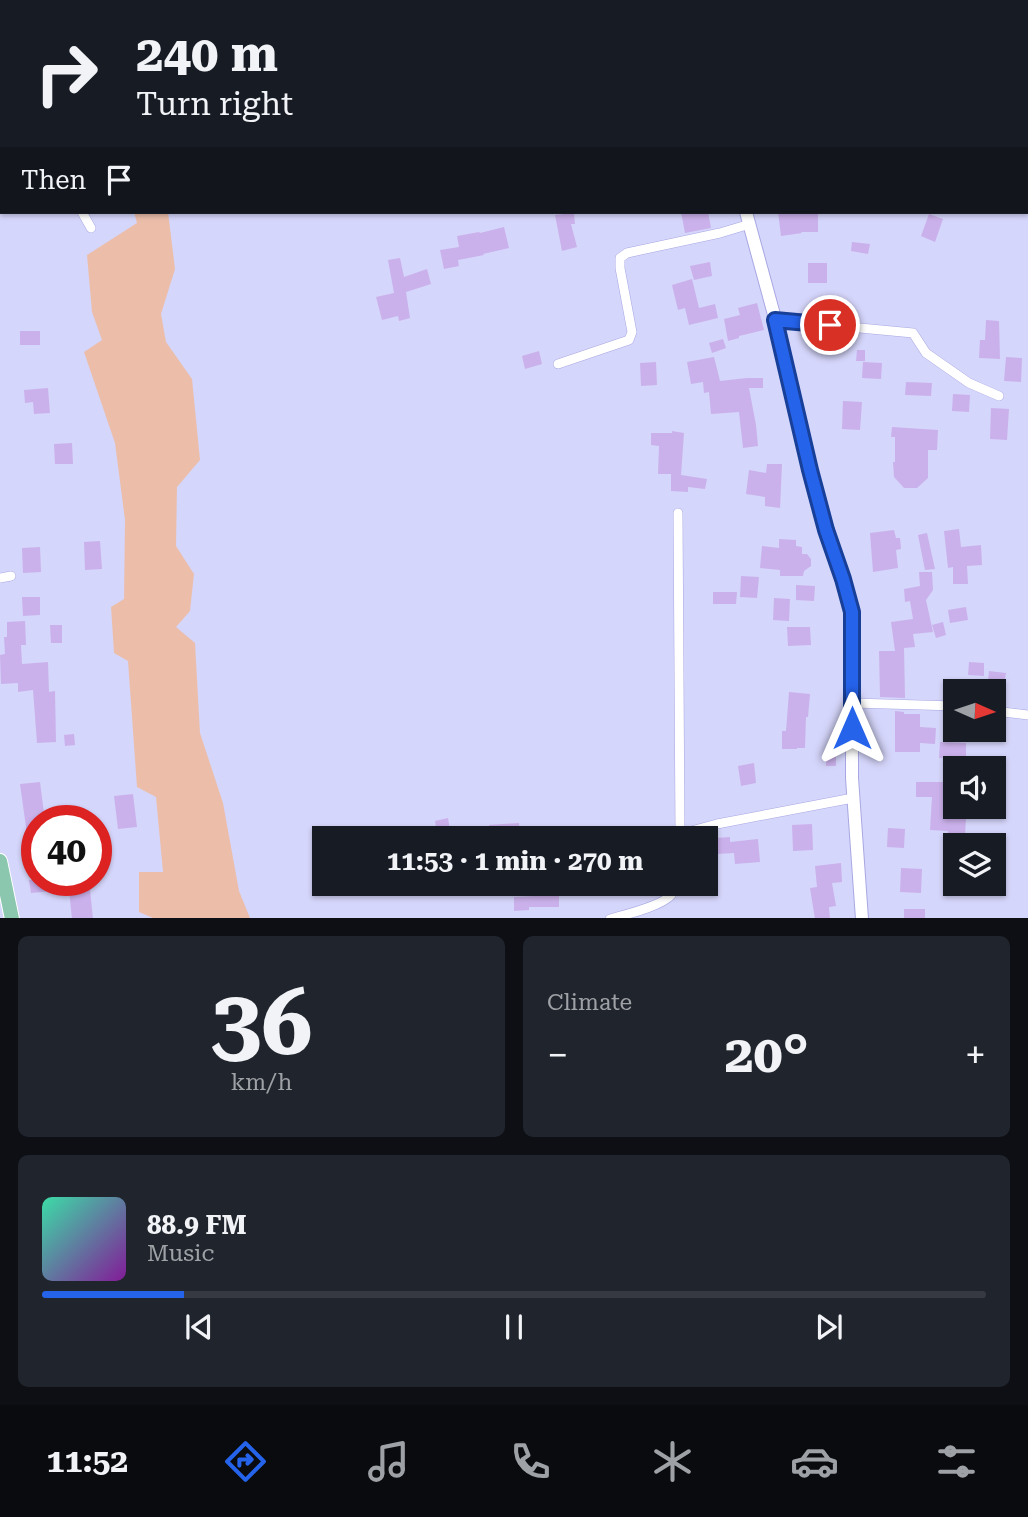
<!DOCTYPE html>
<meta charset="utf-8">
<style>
body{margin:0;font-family:"Roboto Serif",serif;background:#20242c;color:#f1f3f6;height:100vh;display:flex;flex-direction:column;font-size:26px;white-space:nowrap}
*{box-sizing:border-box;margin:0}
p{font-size:23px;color:#9ea1a6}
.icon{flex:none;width:38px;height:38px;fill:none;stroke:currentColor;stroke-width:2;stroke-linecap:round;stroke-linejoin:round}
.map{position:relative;height:918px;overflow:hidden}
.details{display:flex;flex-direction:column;gap:18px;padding:18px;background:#0d0f14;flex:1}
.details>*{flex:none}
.banner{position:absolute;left:0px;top:0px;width:1029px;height:214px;box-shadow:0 2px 5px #0004;background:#171b24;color:#f1f3f6;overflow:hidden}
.needle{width:46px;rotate:93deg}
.tools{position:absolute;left:943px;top:679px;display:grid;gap:14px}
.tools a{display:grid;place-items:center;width:63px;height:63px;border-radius:0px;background:#171b24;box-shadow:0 2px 5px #0004;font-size:35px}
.speed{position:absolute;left:21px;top:805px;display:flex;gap:14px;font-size:35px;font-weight:700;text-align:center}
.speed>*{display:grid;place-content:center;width:91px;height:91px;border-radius:50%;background:#171b24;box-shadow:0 2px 5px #0004;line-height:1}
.speed .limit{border:10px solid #d22;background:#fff;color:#111}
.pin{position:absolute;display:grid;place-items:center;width:60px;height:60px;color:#fff;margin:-30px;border:4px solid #fff;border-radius:50%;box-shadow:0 2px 7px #0007}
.me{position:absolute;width:77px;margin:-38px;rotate:0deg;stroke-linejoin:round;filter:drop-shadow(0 0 5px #0008)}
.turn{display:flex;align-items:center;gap:24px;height:147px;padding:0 21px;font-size:32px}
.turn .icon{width:91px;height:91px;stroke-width:2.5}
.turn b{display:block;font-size:49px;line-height:60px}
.then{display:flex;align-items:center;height:66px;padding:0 21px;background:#0003;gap:14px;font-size:26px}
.big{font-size:52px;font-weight:700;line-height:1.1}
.details .tile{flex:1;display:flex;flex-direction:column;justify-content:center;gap:10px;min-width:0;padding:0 24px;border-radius:10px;background:#20242c}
.details .dial{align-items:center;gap:0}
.dial b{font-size:91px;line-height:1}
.song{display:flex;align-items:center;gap:21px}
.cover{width:84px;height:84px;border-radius:10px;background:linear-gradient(135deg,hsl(160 70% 55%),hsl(290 70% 35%))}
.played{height:7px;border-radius:4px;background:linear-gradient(90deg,#2563eb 15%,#363941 15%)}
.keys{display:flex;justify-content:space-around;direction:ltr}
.heat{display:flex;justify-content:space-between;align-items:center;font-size:38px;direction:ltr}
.details .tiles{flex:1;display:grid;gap:18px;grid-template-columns:1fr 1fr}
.tile:last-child{grid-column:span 2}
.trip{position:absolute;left:312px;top:826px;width:406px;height:70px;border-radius:0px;background:#171b24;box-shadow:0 2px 5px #0004;font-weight:700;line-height:70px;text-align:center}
.tab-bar{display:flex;height:112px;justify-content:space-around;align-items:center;background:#090b0e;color:#9ea1a6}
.tab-bar .icon{width:49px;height:49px}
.tab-bar .selected{color:#2563eb}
.tab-bar b{font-size:32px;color:#f1f3f6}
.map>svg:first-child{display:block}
.green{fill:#ecbeaa}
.building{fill:#cab1eb}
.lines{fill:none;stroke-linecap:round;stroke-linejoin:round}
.minor-casing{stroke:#a8a7e3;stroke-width:10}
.tertiary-casing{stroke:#a8a7e3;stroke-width:14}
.primary-casing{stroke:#fff;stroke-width:16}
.minor{stroke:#fff;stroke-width:9}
.tertiary{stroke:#fff;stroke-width:12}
.primary{stroke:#8bc6af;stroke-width:14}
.route-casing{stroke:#184099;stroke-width:18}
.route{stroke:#2563eb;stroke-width:12}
</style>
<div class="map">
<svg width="1028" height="919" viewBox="0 0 1028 919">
<rect width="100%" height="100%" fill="#d5d6fb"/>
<!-- green -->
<path class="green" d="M134 212H168L175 269 161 314 166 342 192 379 200 460 177 487 176 546 194 574 190 611 176 627 195 643 200 733 223 803 239 891 250 918H153L139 912V872H163L156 797 137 787 128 661 114 653 111 607 124 599 125 520 115 443 84 352 102 340 92 312 87 255 137 223Z"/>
<!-- building -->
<path class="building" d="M681 212H708L711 228 685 233Z
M778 212 818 213V232H801L802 233 781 236Z
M574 213 575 224H571L577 247 562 251 555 215Z
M929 214 943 219 935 242 921 236Z
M504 227 509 248 483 254 484 255 458 260 459 266 444 269 440 250 459 247 457 236 479 232 480 233Z
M852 242 870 244 868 254 851 251Z
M400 258 404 277 427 269 431 284 406 292 410 318 399 321 398 316 382 320 376 297 394 293 388 260Z
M710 262 712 276 694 280 690 266Z
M808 263H827V283H808Z
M692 279 699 308 715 304 718 318 689 325 685 308 678 310 672 285Z
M757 303 764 330 739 336V338L728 341 724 319 740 315 738 308Z
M986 320 999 321 1000 359 979 358 980 340H985Z
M20 331H40V345H20Z
M723 339 726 348 712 353 709 343Z
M857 350H865V361H856Z
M539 351 542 364 525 369 522 356Z
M714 357 720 381 747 378H763V388H749L756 425 758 446 743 448 739 412 711 414 709 392 704 393 703 382 691 384 687 362Z
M1006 357 1022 358 1021 382 1004 381Z
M656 362 657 385 641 386 640 363Z
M863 362 882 363 881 379 862 378Z
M906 382 932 383 931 396 905 395Z
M48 388 50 413 34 414 33 402 25 403 24 390Z
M953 394 970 395 969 412 952 411Z
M843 401 862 402 860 430 842 429Z
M991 408 1009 409 1007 440 990 439Z
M892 427 938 430 937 450H928V478L917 488H904L894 477 893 462H895V437H891Z
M672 431 684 433 681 475 707 479 705 489 688 487V492L671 491V474H658L659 446 651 445V433H672Z
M72 443 73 464H55L54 444Z
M767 464H782L780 508 765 506V497L746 494 749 470 766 473Z
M959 529 961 547 981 545 982 565 967 566 968 584H953V567L948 568 944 531Z
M894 530 896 538H900L901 549 896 550 898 568 873 572 870 533Z
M927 533 935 569 925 570 918 535Z
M779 539 796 540V546L802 547V554H807L811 559V566L804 571 803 576H780V570L760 568 762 546 779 548Z
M100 541 102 569 85 570 84 542Z
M40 547 41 572 23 573 22 548Z
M919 572H932L933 590 926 600 933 632 913 634 915 647 904 648 905 698 880 697 879 651H895L891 622 913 619 910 601 905 602 904 589 920 586Z
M741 576 759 577 757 598 740 597Z
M796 585 815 586 814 601 796 600Z
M713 592H737L736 604H713Z
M22 597H40V615L23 616Z
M774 598 790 599 789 621 773 620Z
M966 607 968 620 950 623 948 610Z
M25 621 26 645H21L22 664 48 662 49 692 55 691 56 742 37 743 33 690 18 692V683L1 684 0 655 5 654 4 637H7V622Z
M943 622 946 635 936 638 932 625Z
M50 625H62V643H51Z
M787 627H810L811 645 788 646Z
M969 662 984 663V676L968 675Z
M989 671 1006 673 1003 692 987 690Z
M789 692 810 694 808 717H806L805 748H797V749H782V731H786Z
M895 711 904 712V714H920V727L936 728 935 744 920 743V752H895Z
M74 734 75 745 65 746 64 735Z
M940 742 966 743V759L939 758Z
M826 755H836V766H826Z
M754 763 756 783 741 786 738 766Z
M944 780H956V815L966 816 965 837 948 836V831L930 830 932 797H916V782H944Z
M40 782 45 821H37V863H31L20 784Z
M133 794 137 827 118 829 114 796Z
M448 818 450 830 437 833 435 821Z
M519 823 520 838H489V825Z
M812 824 813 850 793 851 792 825Z
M888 828 905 829 904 848 887 847Z
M730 837V842L758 839 760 862 735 864 734 853 716 854 715 838Z
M841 863 842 882 832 883 836 906 829 907 830 919H815L810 888 817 887 815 866Z
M901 868 922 869 921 893 900 892Z
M29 880H50L52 891 31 893Z
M68 880H89L93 919H72Z
M534 887H559V907H529V910L514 911V897L534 896Z
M904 909H925V919H904Z"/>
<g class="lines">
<defs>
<path id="minor" d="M62 0V2
M302 0 303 2
M114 2 117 0
M0 83 2 82
M1027 105H1028
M82 212 91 228
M775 320 913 333 926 353 969 383 999 396
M558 364 629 340 632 332 620 268V258L627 253 720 233 750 224
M0 578 11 576
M852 703 956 706
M994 711 1028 715
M651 838 680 834 678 513
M680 838V834L717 824 853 798
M610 919C624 915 662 906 671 895 674 891 674 888 676 884"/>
<path id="tertiary" d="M584 0 585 2
M746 212 779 333 810 470 852 612V778L862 919"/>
<path id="primary" d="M0 861 12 919"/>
</defs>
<!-- minor casing -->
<use href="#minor" class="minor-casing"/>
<!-- tertiary casing -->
<use href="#tertiary" class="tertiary-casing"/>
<!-- primary casing -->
<use href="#primary" class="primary-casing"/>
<!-- minor -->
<use href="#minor" class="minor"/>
<!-- tertiary -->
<use href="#tertiary" class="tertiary"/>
<!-- primary -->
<use href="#primary" class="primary"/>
</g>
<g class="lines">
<defs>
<path id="route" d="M830 325 775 320 810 470 826 530 843 579 852 612V728"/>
</defs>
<!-- route casing -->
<use href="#route" class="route-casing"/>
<!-- route -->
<use href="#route" class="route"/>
</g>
</svg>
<div class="tools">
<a><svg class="needle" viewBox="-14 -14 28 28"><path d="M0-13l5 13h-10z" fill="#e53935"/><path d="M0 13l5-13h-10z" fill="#9ea1a6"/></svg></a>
<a><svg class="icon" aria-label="sound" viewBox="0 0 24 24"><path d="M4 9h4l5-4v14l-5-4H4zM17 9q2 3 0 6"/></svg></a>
<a><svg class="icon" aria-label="layers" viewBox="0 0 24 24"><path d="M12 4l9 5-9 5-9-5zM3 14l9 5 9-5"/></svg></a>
</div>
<div class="speed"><div class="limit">40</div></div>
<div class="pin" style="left:830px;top:325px;background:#d93025"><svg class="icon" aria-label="arrive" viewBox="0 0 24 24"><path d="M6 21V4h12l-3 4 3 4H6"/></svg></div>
<svg class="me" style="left:852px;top:728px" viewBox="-20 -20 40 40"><path d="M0-17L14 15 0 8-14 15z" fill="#2563eb" stroke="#fff" stroke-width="4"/></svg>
<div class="trip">11:53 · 1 min · 270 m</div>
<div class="banner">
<div class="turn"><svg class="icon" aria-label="right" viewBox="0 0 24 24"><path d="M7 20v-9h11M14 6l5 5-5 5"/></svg><div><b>240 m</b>Turn right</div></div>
<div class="then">Then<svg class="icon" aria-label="arrive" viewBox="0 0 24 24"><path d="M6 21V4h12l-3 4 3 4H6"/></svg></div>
</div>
</div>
<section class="details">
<div class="tiles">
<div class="tile dial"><b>36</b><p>km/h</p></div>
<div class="tile"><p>Climate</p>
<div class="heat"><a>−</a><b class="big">20°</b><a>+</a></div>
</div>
<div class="tile">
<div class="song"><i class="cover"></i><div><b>88.9 FM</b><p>Music</p></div></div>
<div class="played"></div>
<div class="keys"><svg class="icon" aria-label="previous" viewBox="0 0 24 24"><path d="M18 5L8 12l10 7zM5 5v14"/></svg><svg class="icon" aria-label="pause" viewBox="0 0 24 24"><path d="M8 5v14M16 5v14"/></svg><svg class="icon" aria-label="next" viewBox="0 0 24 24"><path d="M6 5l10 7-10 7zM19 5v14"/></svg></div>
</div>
</div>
</section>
<nav class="tab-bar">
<b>11:52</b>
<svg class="icon selected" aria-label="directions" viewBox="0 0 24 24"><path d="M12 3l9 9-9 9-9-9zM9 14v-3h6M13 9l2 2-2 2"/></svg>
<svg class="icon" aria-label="music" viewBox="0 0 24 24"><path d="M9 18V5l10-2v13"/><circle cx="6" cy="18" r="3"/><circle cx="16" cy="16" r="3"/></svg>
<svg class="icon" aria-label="phone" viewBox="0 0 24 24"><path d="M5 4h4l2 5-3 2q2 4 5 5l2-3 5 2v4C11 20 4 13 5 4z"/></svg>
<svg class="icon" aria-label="climate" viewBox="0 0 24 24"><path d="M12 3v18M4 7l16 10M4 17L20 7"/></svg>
<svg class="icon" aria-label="car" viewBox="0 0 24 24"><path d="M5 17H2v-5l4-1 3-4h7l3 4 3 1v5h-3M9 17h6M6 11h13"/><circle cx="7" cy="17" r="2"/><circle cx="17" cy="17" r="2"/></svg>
<svg class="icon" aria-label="filters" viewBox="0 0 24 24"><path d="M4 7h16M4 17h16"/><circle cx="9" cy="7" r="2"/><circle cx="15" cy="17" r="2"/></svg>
</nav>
